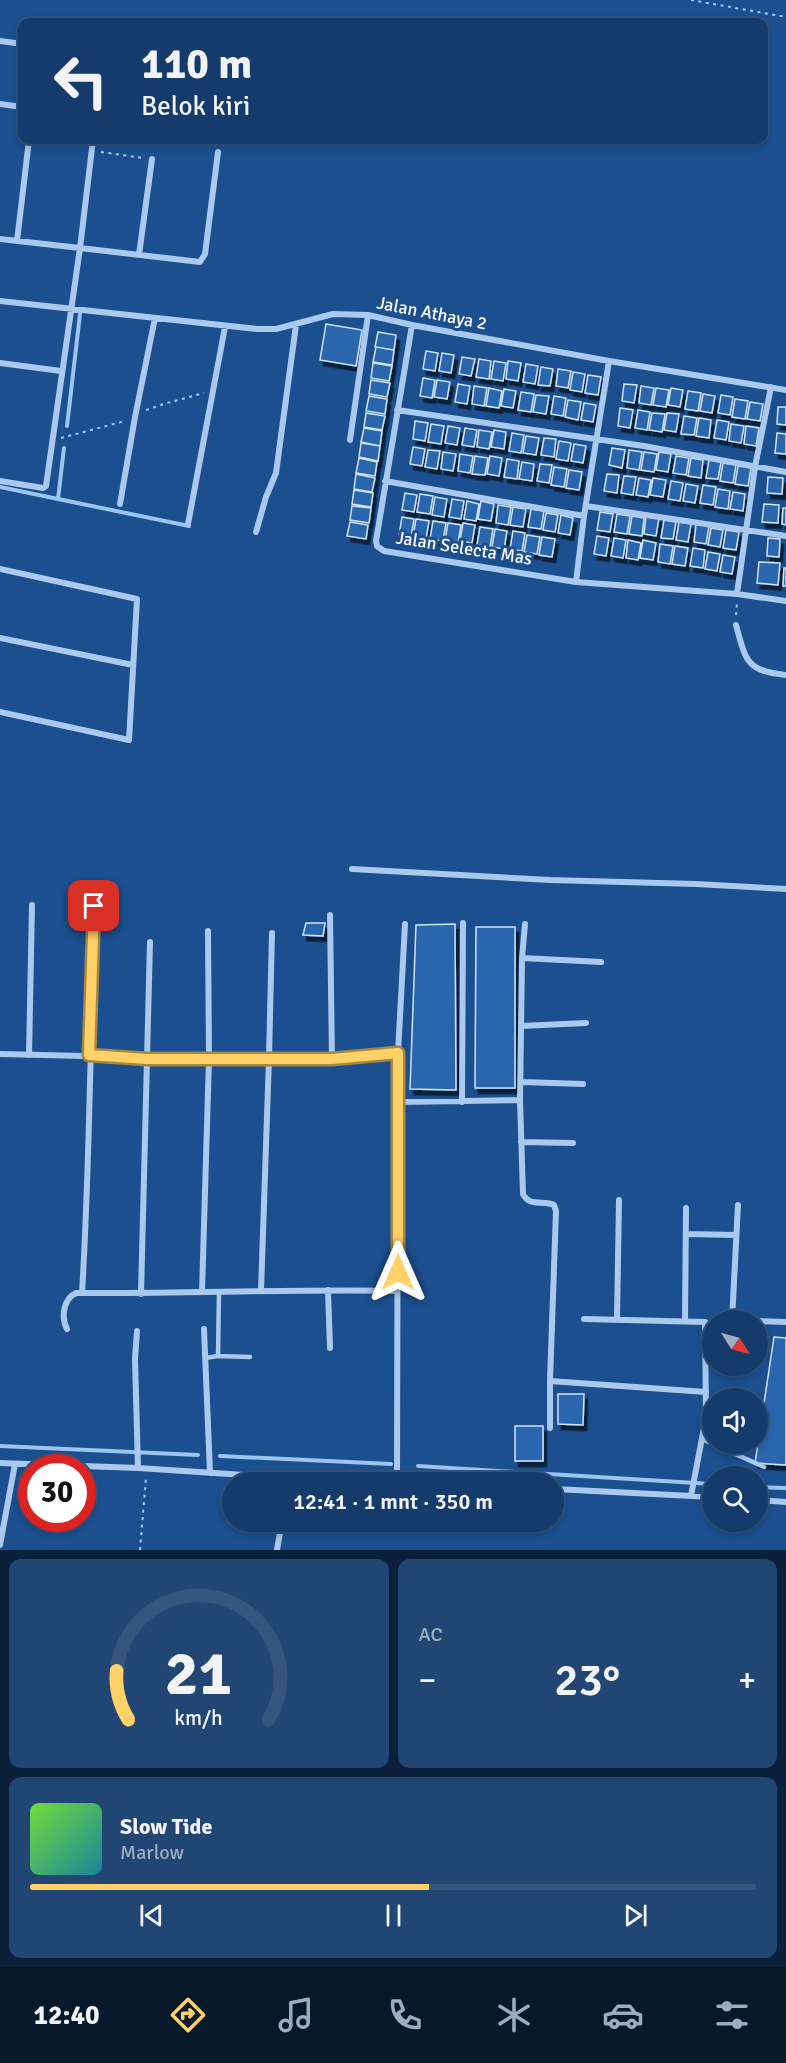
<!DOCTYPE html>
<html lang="id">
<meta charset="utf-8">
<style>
body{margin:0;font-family:Signika,sans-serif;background:#214673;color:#f1f3f6;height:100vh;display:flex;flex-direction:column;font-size:22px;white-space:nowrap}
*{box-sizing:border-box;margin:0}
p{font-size:20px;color:#9dadc1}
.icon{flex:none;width:33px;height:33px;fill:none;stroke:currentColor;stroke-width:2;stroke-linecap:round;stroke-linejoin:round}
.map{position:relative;height:1550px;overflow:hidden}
.drawer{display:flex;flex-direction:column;gap:9px;padding:9px;background:#0b203b;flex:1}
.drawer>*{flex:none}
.guide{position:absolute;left:18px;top:18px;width:750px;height:126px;border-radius:12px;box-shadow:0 3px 9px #0003,0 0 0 2px #33557e;background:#143b6b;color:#f1f3f6;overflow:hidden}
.needle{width:39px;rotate:126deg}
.controls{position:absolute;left:702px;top:1310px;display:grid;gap:12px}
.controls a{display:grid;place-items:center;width:66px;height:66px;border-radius:50%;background:#143b6b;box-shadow:0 3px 9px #0003,0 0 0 2px #33557e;font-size:30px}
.speed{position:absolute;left:18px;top:1454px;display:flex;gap:12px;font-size:30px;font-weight:700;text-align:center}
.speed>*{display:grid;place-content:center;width:78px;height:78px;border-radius:50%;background:#143b6b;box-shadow:0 3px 9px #0003,0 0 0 2px #33557e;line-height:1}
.speed .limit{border:9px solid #d22;background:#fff;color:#111}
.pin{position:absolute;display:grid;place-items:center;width:51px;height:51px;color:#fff;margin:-26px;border-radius:12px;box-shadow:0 3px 9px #0006}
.me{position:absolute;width:66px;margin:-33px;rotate:0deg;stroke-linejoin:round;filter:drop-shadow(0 0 4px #0008)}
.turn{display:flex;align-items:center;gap:21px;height:126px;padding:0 24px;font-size:27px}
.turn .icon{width:78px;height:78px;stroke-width:2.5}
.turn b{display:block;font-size:42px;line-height:51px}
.big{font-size:45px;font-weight:600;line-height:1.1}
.drawer .card{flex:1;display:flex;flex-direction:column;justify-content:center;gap:9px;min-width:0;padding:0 21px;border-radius:12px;background:#214673}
.drawer .dial{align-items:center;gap:0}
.dial svg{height:156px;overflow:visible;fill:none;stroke:#33557e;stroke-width:7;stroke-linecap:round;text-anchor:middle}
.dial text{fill:#f1f3f6;stroke:none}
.song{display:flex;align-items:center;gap:18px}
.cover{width:72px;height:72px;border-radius:9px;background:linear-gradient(135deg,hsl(100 70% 55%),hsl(190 70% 35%))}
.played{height:6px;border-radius:3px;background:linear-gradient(90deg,#ffd166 55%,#33557e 55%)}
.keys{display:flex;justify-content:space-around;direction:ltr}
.heat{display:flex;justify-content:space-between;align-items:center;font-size:33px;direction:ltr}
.drawer .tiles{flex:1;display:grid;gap:9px;grid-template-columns:1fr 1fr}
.card:last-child{grid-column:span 2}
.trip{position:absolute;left:222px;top:1472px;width:342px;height:60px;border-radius:30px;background:#143b6b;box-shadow:0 3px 9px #0003,0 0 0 2px #33557e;font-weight:600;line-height:60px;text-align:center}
.tab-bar{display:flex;height:96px;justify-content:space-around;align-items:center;background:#08182b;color:#9dadc1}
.tab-bar .icon{width:42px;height:42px}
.tab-bar .current{color:#ffd166}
.tab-bar b{font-size:27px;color:#f1f3f6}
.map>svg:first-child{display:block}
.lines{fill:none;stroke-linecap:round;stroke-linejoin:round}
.stream{stroke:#9cc4f0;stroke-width:4}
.building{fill:#2a66ad;stroke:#cfe3fa;stroke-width:1.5;filter:url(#shadow)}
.path{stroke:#a9c9ee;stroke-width:2;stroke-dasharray:3 4.5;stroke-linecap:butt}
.lane{stroke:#a9c9ee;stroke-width:4.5}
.street{stroke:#a9c9ee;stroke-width:6}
.route-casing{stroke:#a68842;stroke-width:15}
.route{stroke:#ffd166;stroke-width:10}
.labels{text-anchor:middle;stroke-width:6;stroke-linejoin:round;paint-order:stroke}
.street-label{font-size:18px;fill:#fff;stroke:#1b4f8f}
</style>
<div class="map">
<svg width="786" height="1550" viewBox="0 0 786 1550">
<defs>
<filter id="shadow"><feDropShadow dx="3.5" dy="5.5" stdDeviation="0" flood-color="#0009"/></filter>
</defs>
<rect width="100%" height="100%" fill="#1b4f8f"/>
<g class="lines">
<!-- stream -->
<path class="stream" d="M67 426 80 314
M0 487 58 499 64 448
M58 499 189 526
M0 1446 198 1455
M220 1456 391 1464
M418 1466 712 1484
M758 1487 786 1488"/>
</g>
<!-- building -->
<path class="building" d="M326 324 362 330 356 366 320 360Z
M378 332 396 335 394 350 375 347Z
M376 347 394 350 392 365 373 362Z
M426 351 438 353 435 371 423 369Z
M442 353 454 355 451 373 439 371Z
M462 357 475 359 471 376 459 374Z
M479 359 491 361 489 379 476 377Z
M494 361 506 363 503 381 491 379Z
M508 361 521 363 518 381 506 379Z
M373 363 392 366 389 381 371 378Z
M526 364 538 366 535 384 523 382Z
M541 367 553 369 550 386 538 385Z
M558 369 571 371 568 388 556 386Z
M573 372 585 374 582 392 570 390Z
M588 375 601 377 598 395 585 393Z
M423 378 435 380 432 398 420 396Z
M371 380 390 383 387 397 369 394Z
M437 380 450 382 447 399 434 397Z
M458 384 470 386 467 404 455 402Z
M624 384 637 385 634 403 622 401Z
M474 386 487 388 484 406 472 404Z
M641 386 654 388 651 405 639 403Z
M489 388 502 391 499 408 486 406Z
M656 388 669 390 666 407 653 405Z
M671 388 683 390 680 407 668 405Z
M504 389 516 391 513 408 501 406Z
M688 391 701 393 698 411 685 409Z
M521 392 534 394 531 412 518 410Z
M703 394 715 396 712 413 700 411Z
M536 395 549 396 546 414 533 412Z
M721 395 733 397 730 415 718 413Z
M369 396 387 399 385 414 366 411Z
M554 396 566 398 563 416 551 414Z
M735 399 748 401 745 419 732 417Z
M568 400 581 402 578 420 565 417Z
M750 402 763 404 760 421 747 419Z
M584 403 596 405 593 422 581 420Z
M778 407H786V425L777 424Z
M620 408 633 410 630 428 618 426Z
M638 410 650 412 647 430 635 428Z
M366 413 385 416 382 430 364 427Z
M652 413 665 414 662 432 649 430Z
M667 413 679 414 676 432 664 430Z
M684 416 697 418 694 435 681 434Z
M699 418 711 420 709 438 696 436Z
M717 420 729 422 726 440 714 438Z
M415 421 428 423 425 441 413 439Z
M431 424 444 426 441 444 428 442Z
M731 424 744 426 741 443 729 441Z
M448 426 460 428 457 445 445 443Z
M746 426 759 428 756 446 744 444Z
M364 428 382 431 380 446 361 442Z
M465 428 477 430 474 447 462 445Z
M479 430 492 432 489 449 477 447Z
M494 430 506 432 504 449 491 447Z
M512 433 524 435 521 453 509 451Z
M777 433 786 434V454L775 453Z
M526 436 539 438 536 455 523 453Z
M544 438 556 439 554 457 541 455Z
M559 441 571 443 568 461 556 459Z
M361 443 380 446 378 461 359 457Z
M574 444 586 446 583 463 571 461Z
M413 447 425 449 422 466 410 464Z
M612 448 625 450 622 468 609 465Z
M428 450 440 451 437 469 425 467Z
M629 450 642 452 639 470 627 468Z
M443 452 456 454 453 471 441 469Z
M644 452 657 454 654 472 641 470Z
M659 452 671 454 668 472 656 470Z
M460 454 473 456 470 473 458 471Z
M475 456 488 458 485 475 472 474Z
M490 456 502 458 499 476 487 474Z
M676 456 689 458 686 475 673 473Z
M359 458 377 462 375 476 356 473Z
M691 458 703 460 701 478 688 476Z
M507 459 519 461 517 479 504 477Z
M709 460 721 462 718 479 706 478Z
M522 462 534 464 532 481 519 479Z
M723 463 736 465 733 483 720 481Z
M540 464 552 465 549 483 537 481Z
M738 466 751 468 748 486 735 484Z
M554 467 567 469 564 487 551 485Z
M569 470 582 472 579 490 566 488Z
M356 474 375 478 372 492 354 489Z
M607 474 619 475 617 493 604 491Z
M624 476 636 477 633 495 621 493Z
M768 477 783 478 782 494 767 493Z
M639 478 651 480 648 497 636 495Z
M653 478 666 480 663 497 650 495Z
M671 481 683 483 680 501 668 499Z
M686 484 698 486 695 503 683 501Z
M703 485 716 487 713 505 700 503Z
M718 489 730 491 728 509 715 507Z
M354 490 373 493 371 507 352 504Z
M733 492 745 494 743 511 730 509Z
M405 493 417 495 414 512 402 510Z
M420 494 433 496 430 514 417 512Z
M435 497 447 499 444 517 432 515Z
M452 499 464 501 461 519 449 517Z
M467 501 479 504 476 521 464 519Z
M481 501 494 504 491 521 478 519Z
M764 504 779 505 778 523 762 522Z
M498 505 511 507 508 525 496 523Z
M352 506 371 508 369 523 350 520Z
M513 507 526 509 523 527 510 525Z
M783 508H786V525L782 524Z
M531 509 544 511 541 529 528 527Z
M600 512 613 514 610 532 597 530Z
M546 513 558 515 555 532 543 530Z
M617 514 630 516 627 534 614 532Z
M561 515 573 518 570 535 558 533Z
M632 516 644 518 642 536 629 534Z
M646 516 659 518 656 536 644 534Z
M402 517 414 519 411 537 399 535Z
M416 519 429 521 426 539 413 537Z
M664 520 676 522 673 539 661 538Z
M433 521 446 523 443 541 430 539Z
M350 522 368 525 366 539 347 536Z
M679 522 691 524 688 542 676 540Z
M448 523 461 525 458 543 445 541Z
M463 523 475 525 472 543 460 541Z
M696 524 709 526 706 544 694 542Z
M480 527 493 529 490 547 477 545Z
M711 528 723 530 720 547 708 545Z
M495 529 507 531 504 549 492 547Z
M726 530 739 532 736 550 723 548Z
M513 531 525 533 522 551 510 549Z
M527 535 540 537 537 554 524 552Z
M597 536 609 538 606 556 594 554Z
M542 537 555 539 552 557 539 555Z
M614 538 626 540 623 558 611 556Z
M768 538 780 539 779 557 767 556Z
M628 540 641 543 638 560 626 558Z
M643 540 656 543 653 560 640 558Z
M660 544 673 546 670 564 658 562Z
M675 546 688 548 685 566 672 564Z
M693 548 705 550 703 568 690 566Z
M708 552 720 554 717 571 705 569Z
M723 555 735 557 732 574 720 572Z
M759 562 780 563 778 585 757 583Z
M784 568H786V586H783Z
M306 923H325L323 936 303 935Z
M455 924 456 1090 410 1089 416 925Z
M476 927H515V1088H475Z
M774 1337 786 1338V1465L755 1463Z
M558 1394H584L583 1425 558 1424Z
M515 1426H543V1461H515Z"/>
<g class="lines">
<!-- path -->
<path class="path" d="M691 0 786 17
M101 152 143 158
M146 410 167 403 204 393
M61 438 125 421
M736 615 737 603
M140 1550 146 1478"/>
<!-- lane -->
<path class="lane" d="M218 1356 250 1357
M205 1358 218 1356 219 1292
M702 1439 764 1467"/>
<!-- street -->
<path class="street" d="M0 41 22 44
M0 104 22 107
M0 239 80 248 93 140
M17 241 29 140
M139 255 152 159
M0 301 257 329H276L333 314 368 315 412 325 609 361 786 390
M412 325 376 541 377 546 384 551 576 582
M609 361 584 516 576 582 737 594 755 467 771 387
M0 363 61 371
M397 410 644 446 786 472
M350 440 368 315
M0 481 43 488 46 486 80 248 200 262 205 254 218 152
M385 481 584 516
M120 504 135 417 155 318
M586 506 786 536
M188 524 225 327
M256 532 266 497 276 473 296 325
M0 569 137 599 129 740 0 712
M737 594 786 601
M736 625C746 661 746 671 786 675
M0 638 133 665
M352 869 550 880 696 884 786 889
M330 915 332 1060
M525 924 522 958 520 1100 523 1194C529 1207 544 1200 554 1205L556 1211 550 1381
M272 933 269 1058 332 1060 398 1053
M522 958 601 962
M521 1026 586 1023
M0 1054 209 1059 208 931
M29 1055 32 905
M522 1082 583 1084
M398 1102 520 1100
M462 1102 463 923
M521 1142 573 1143
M686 1234 736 1235
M328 1290 330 1348
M202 1292 209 1059 269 1058 261 1291
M82 1293C90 1165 90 1035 95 906
M141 1294 150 942
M584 1319 705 1322 706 1417 691 1496
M617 1320 619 1200
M732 1320 738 1205
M685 1321 686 1208
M758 1321 786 1322
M67 1329C61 1318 63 1299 76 1293 183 1294 290 1289 397 1291
M204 1329 210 1473
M137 1331 135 1359 138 1468
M550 1428V1381L706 1392
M0 1463 138 1468 291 1478 420 1482
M397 1481 398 1053 405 924
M554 1489 712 1497
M758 1500 786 1502
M0 1545 15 1464
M277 1550 282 1521"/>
</g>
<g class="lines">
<defs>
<path id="route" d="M94 906 89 1055 147 1059H332L398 1053V1272"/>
</defs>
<!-- route casing -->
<use href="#route" class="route-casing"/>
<!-- route -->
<use href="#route" class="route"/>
</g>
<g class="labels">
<!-- street labels -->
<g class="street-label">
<text transform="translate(432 313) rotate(11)" y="6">Jalan Athaya 2</text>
<text transform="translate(464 548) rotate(9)" y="6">Jalan Selecta Mas</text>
</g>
</g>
</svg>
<div class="controls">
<a><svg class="needle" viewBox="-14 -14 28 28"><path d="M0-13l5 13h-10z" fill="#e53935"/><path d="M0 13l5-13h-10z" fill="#9dadc1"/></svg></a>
<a><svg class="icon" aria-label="sound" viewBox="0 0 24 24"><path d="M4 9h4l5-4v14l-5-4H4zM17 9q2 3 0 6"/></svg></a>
<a><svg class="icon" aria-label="search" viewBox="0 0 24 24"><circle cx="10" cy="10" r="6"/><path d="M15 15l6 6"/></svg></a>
</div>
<div class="speed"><div class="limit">30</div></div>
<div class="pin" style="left:94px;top:906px;background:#d93025"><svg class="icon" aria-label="arrive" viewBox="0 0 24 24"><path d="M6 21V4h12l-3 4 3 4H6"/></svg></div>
<svg class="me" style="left:398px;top:1272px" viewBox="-20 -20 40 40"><path d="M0-17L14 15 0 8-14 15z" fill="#ffd166" stroke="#fff" stroke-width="4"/></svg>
<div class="trip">12:41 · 1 mnt · 350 m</div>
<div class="guide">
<div class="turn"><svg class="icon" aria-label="left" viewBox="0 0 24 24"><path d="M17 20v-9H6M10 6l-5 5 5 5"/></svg><div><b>110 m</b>Belok kiri</div></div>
</div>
</div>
<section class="drawer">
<div class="tiles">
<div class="card dial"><svg viewBox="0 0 100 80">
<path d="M14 69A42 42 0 1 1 86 69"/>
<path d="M14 69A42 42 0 0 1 8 44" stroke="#ffd166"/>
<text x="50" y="56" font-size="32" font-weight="700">21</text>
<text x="50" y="72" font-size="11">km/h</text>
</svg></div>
<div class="card"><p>AC</p>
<div class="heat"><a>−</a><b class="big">23°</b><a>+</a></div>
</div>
<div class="card">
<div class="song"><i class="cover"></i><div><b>Slow Tide</b><p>Marlow</p></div></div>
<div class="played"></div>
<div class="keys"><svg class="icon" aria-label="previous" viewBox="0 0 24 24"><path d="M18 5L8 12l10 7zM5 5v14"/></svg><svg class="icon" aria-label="pause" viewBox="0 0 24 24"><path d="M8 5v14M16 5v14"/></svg><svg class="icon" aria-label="next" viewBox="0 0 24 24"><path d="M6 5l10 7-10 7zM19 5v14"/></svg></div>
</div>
</div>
</section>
<nav class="tab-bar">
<b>12:40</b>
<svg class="icon current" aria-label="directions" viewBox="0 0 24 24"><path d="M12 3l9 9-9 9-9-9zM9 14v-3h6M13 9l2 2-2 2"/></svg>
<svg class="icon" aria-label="music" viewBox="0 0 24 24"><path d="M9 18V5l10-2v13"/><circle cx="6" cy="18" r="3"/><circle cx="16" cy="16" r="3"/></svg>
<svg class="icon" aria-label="phone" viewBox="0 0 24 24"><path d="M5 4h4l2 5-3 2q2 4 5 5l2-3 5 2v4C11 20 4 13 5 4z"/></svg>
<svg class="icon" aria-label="climate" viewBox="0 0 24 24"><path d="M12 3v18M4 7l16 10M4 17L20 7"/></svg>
<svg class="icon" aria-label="car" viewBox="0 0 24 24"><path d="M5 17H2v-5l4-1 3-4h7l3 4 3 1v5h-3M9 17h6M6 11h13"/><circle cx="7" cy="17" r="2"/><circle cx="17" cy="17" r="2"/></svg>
<svg class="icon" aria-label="filters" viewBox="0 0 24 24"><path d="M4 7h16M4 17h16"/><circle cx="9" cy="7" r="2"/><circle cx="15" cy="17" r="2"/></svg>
</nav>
